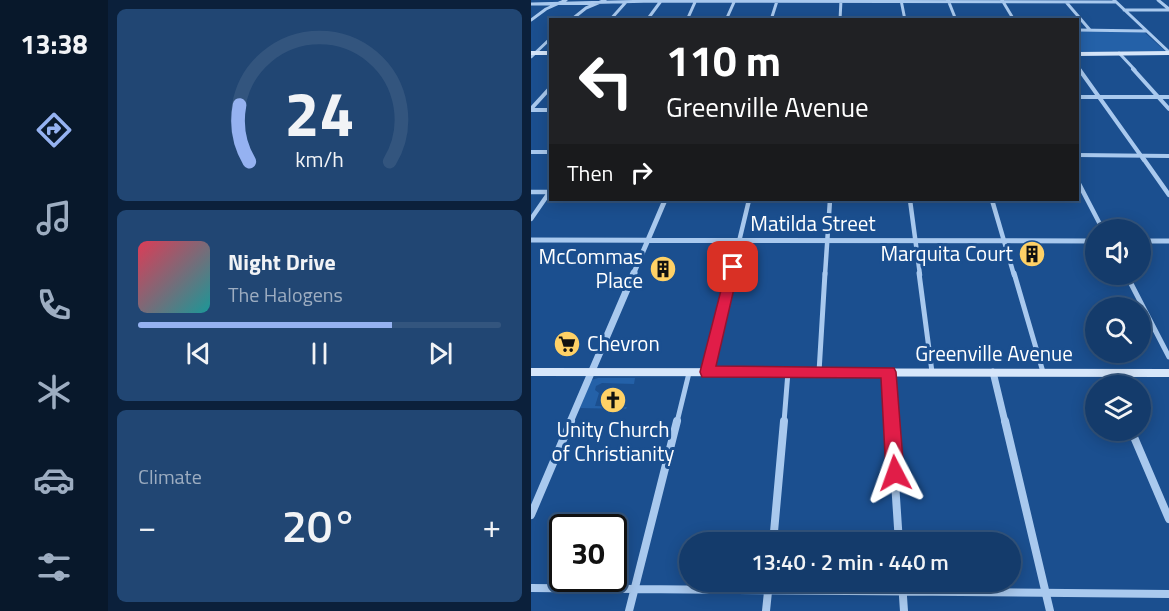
<!DOCTYPE html>
<meta charset="utf-8">
<style>
body{margin:0;font-family:"Titillium Web",sans-serif;background:#214673;color:#f1f3f6;height:100vh;display:flex;flex-direction:column;font-size:22px;white-space:nowrap}
*{box-sizing:border-box;margin:0}
p{font-size:20px;color:#9dadc1}
.icon{flex:none;width:33px;height:33px;fill:none;stroke:currentColor;stroke-width:2;stroke-linecap:round;stroke-linejoin:round}
.map{position:relative;flex:1;overflow:hidden}
.sheet{display:flex;flex-direction:column;gap:9px;padding:9px;background:#0b203b;width:423px}
.sheet>*{flex:none}
.hud{position:absolute;left:18px;top:18px;width:530px;height:183px;border-radius:0px;box-shadow:0 3px 15px #0003,0 0 0 2px #33557e;background:#202124;color:#fff;overflow:hidden}
.fabs{position:absolute;left:554px;top:219px;display:grid;gap:12px}
.fabs a{display:grid;place-items:center;width:66px;height:66px;border-radius:50%;background:#143b6b;box-shadow:0 3px 15px #0003,0 0 0 2px #33557e;font-size:30px}
.speed{position:absolute;left:18px;top:514px;display:flex;gap:12px;font-size:30px;font-weight:700;text-align:center}
.speed>*{display:grid;place-content:center;width:78px;height:78px;border-radius:50%;background:#143b6b;box-shadow:0 3px 15px #0003,0 0 0 2px #33557e;line-height:1}
.speed .limit{border:3px solid #111;border-radius:9px;background:#fff;color:#111}
.pin{position:absolute;display:grid;place-items:center;width:51px;height:51px;color:#fff;margin:-26px;border-radius:12px;box-shadow:0 3px 9px #0006}
.me{position:absolute;width:66px;margin:-33px;rotate:356deg;stroke-linejoin:round;filter:drop-shadow(0 0 4px #0008)}
.turn{display:flex;align-items:center;gap:21px;height:126px;padding:0 18px;font-size:27px}
.turn .icon{width:78px;height:78px;stroke-width:2.5}
.turn b{display:block;font-size:42px;line-height:51px}
.then{display:flex;align-items:center;height:57px;padding:0 18px;background:#0003;gap:12px;font-size:22px}
.big{font-size:45px;font-weight:600;line-height:1.1}
.sheet .tile{flex:1;display:flex;flex-direction:column;justify-content:center;gap:9px;min-width:0;padding:0 21px;border-radius:9px;background:#214673}
.sheet .dial{align-items:center;gap:0}
.dial svg{height:156px;overflow:visible;fill:none;stroke:#33557e;stroke-width:7;stroke-linecap:round;text-anchor:middle}
.dial text{fill:#f1f3f6;stroke:none}
.song{display:flex;align-items:center;gap:18px}
.cover{width:72px;height:72px;border-radius:9px;background:linear-gradient(135deg,hsl(350 70% 55%),hsl(180 70% 35%))}
.played{height:6px;border-radius:3px;background:linear-gradient(90deg,#95b2f1 70%,#33557e 70%)}
.keys{display:flex;justify-content:space-around;direction:ltr}
.heat{display:flex;justify-content:space-between;align-items:center;font-size:33px;direction:ltr}
.trip{position:absolute;left:148px;top:532px;width:342px;height:60px;border-radius:30px;background:#143b6b;box-shadow:0 3px 15px #0003,0 0 0 2px #33557e;font-weight:600;line-height:60px;text-align:center}
main{display:flex;flex:1;min-height:0}
.dock{display:flex;flex-direction:column;width:108px;justify-content:space-around;align-items:center;background:#08182b;color:#9dadc1}
.dock .icon{width:42px;height:42px}
.dock .on{color:#95b2f1}
.dock b{font-size:27px;color:#f1f3f6}
.map>svg:first-child{display:block}
.green{fill:#2461a8}
.lines{fill:none;stroke-linecap:round;stroke-linejoin:round}
.minor-far4{stroke:#a9c9ee;stroke-width:3}
.minor-far3{stroke:#a9c9ee;stroke-width:4}
.minor-far2{stroke:#a9c9ee;stroke-width:4.5}
.minor-far1{stroke:#a9c9ee;stroke-width:5}
.minor{stroke:#a9c9ee;stroke-width:8}
.tertiary-far3{stroke:#a9c9ee;stroke-width:3}
.tertiary-far2{stroke:#a9c9ee;stroke-width:5}
.tertiary-far1{stroke:#a9c9ee;stroke-width:7}
.tertiary{stroke:#a9c9ee;stroke-width:8}
.secondary-far1{stroke:#d6e6fa;stroke-width:4}
.secondary{stroke:#d6e6fa;stroke-width:8}
.route{fill:#e11d48;stroke:#92132f;stroke-width:1.5}
.labels{text-anchor:middle;stroke-width:6;stroke-linejoin:round;paint-order:stroke}
.street-label{font-size:21px;fill:#fff;stroke:#1b4f8f}
.poi-label{font-size:21px;fill:#fff;stroke:#1b4f8f;text-anchor:end}
</style>
<main>
<nav class="dock">
<b>13:38</b>
<svg class="icon on" aria-label="directions" viewBox="0 0 24 24"><path d="M12 3l9 9-9 9-9-9zM9 14v-3h6M13 9l2 2-2 2"/></svg>
<svg class="icon" aria-label="music" viewBox="0 0 24 24"><path d="M9 18V5l10-2v13"/><circle cx="6" cy="18" r="3"/><circle cx="16" cy="16" r="3"/></svg>
<svg class="icon" aria-label="phone" viewBox="0 0 24 24"><path d="M5 4h4l2 5-3 2q2 4 5 5l2-3 5 2v4C11 20 4 13 5 4z"/></svg>
<svg class="icon" aria-label="climate" viewBox="0 0 24 24"><path d="M12 3v18M4 7l16 10M4 17L20 7"/></svg>
<svg class="icon" aria-label="car" viewBox="0 0 24 24"><path d="M5 17H2v-5l4-1 3-4h7l3 4 3 1v5h-3M9 17h6M6 11h13"/><circle cx="7" cy="17" r="2"/><circle cx="17" cy="17" r="2"/></svg>
<svg class="icon" aria-label="filters" viewBox="0 0 24 24"><path d="M4 7h16M4 17h16"/><circle cx="9" cy="7" r="2"/><circle cx="15" cy="17" r="2"/></svg>
</nav>
<section class="sheet">
<div class="tile dial"><svg viewBox="0 0 100 80">
<path d="M14 69A42 42 0 1 1 86 69"/>
<path d="M14 69A42 42 0 0 1 9 40" stroke="#95b2f1"/>
<text x="50" y="56" font-size="32" font-weight="700">24</text>
<text x="50" y="72" font-size="11">km/h</text>
</svg></div>
<div class="tile">
<div class="song"><i class="cover"></i><div><b>Night Drive</b><p>The Halogens</p></div></div>
<div class="played"></div>
<div class="keys"><svg class="icon" aria-label="previous" viewBox="0 0 24 24"><path d="M18 5L8 12l10 7zM5 5v14"/></svg><svg class="icon" aria-label="pause" viewBox="0 0 24 24"><path d="M8 5v14M16 5v14"/></svg><svg class="icon" aria-label="next" viewBox="0 0 24 24"><path d="M6 5l10 7-10 7zM19 5v14"/></svg></div>
</div>
<div class="tile"><p>Climate</p>
<div class="heat"><a>−</a><b class="big">20°</b><a>+</a></div>
</div>
</section>
<div class="map">
<svg width="638" height="611" viewBox="0 0 638 611">
<rect width="100%" height="100%" fill="#1b4f8f"/>
<!-- green -->
<path class="green" d="M546 31 613 32 634 51 546 52Z
M67 378H104L103 384 71 383 65 386 64 390 68 393 64 406 96 407 95 409 49 408 60 380Z"/>
<g class="lines">
<!-- minor-far4 -->
<path class="minor-far4" d="M417 0 425 20
M471 0 483 20
M583 0 638 52
M627 0 638 9
M535 2 559 30
M0 4 123 1 585 2
M593 10H638
M0 20 15 9 35 0
M40 20 55 8 74 0
M79 20 95 2
M116 20 130 1
M156 20 165 0
M195 20 204 0
M240 20 246 1
M309 20 310 0
M546 30 615 31
M588 53 604 70
M0 57 20 38
M546 66 549 70"/>
<!-- minor-far3 -->
<path class="minor-far3" d="M548 69 613 160
M602 69 638 109
M546 97H638
M0 109 20 87
M0 110H20
M0 152H20
M546 155 638 156"/>
<!-- minor-far2 -->
<path class="minor-far2" d="M612 158 638 195
M546 180 572 230
M0 192H20
M379 200 389 275
M461 200 483 275
M0 219 20 190
M200 275 218 200
M294 275 299 200"/>
<!-- minor-far1 -->
<path class="minor-far1" d="M388 273 401 372
M483 273 512 372
M595 274 638 357
M176 372 200 273
M288 372 294 273
M357 372 360 422
M576 373 581 386
M146 422 158 373
M253 422 257 372"/>
<!-- minor -->
<path class="minor" d="M360 421 368 543
M600 430 638 519
M242 543 253 421
M371 582 373 611
M0 588 638 594
M98 611 146 421
M235 611 238 582"/>
<!-- tertiary-far3 -->
<path class="tertiary-far3" d="M370 0 374 20"/>
<!-- tertiary-far2 -->
<path class="tertiary-far2" d="M0 240 564 241
M609 241H638
M102 275 134 200"/>
<!-- tertiary-far1 -->
<path class="tertiary-far1" d="M462 372 474 422
M39 422 103 273"/>
<!-- tertiary -->
<path class="tertiary" d="M474 421 519 611
M0 515 40 421"/>
<!-- secondary-far1 -->
<path class="secondary-far1" d="M0 53H20
M546 54 638 53"/>
<!-- secondary -->
<path class="secondary" d="M0 372 638 373"/>
</g>
<!-- route -->
<path class="route" d="M202 263 208 267 185 366 363 368 365 372 373 473 370 478 364 481 357 478 355 473 350 378 171 377 169 372 196 267Z"/>
<!-- icons -->
<defs>
<symbol id="building-disc" viewBox="-11 -11 22 22"><circle r="9.5" fill="#ffd166" stroke="#1b4f8f"/><path d="M-4-6H4V6H1V3H-1V6H-4ZM-2.5-4.3h1.7v1.8h-1.7ZM.8-4.3h1.7v1.8H.8ZM-2.5-1h1.7V.8h-1.7ZM.8-1h1.7V.8H.8Z" fill="#111"/></symbol>
<symbol id="supermarket-disc" viewBox="-11 -11 22 22"><circle r="9.5" fill="#ffd166" stroke="#1b4f8f"/><path d="M-6-5.5h2.5l.6 2H6L4.5 2H-2.5L-4.4-4H-6ZM-1.5 3.2a1.3 1.3 0 1 0 .1 0ZM3 3.2a1.3 1.3 0 1 0 .1 0Z" fill="#111"/></symbol>
<symbol id="church-disc" viewBox="-11 -11 22 22"><circle r="9.5" fill="#ffd166" stroke="#1b4f8f"/><path d="M-1.2-6h2.4v3.5h3.3v2.4h-3.3V6h-2.4V-.1h-3.3v-2.4h3.3Z" fill="#111"/></symbol>
</defs>
<g fill-rule="evenodd">
<use href="#building-disc" x="486" y="239" width="30" height="30"/>
<use href="#building-disc" x="117" y="254" width="30" height="30"/>
<use href="#supermarket-disc" x="21" y="329" width="30" height="30"/>
<use href="#church-disc" x="67" y="385" width="30" height="30"/>
</g>
<g class="labels">
<!-- street labels -->
<g class="street-label">
<text x="282" y="231">Matilda Street</text>
<text x="463" y="361">Greenville Avenue</text>
</g>
<!-- poi labels -->
<g class="poi-label">
<text x="482" y="261">Marquita Court</text>
<text x="112" y="264">McCommas<tspan x="112" dy="24">Place</tspan></text>
<text x="56" y="351" text-anchor="start">Chevron</text>
<text x="82" y="437" text-anchor="middle">Unity Church<tspan x="82" dy="24">of Christianity</tspan></text>
</g>
</g>
</svg>
<div class="fabs">
<a><svg class="icon" aria-label="sound" viewBox="0 0 24 24"><path d="M4 9h4l5-4v14l-5-4H4zM17 9q2 3 0 6"/></svg></a>
<a><svg class="icon" aria-label="search" viewBox="0 0 24 24"><circle cx="10" cy="10" r="6"/><path d="M15 15l6 6"/></svg></a>
<a><svg class="icon" aria-label="layers" viewBox="0 0 24 24"><path d="M12 4l9 5-9 5-9-5zM3 14l9 5 9-5"/></svg></a>
</div>
<div class="speed"><div class="limit">30</div></div>
<div class="pin" style="left:202px;top:267px;background:#d93025"><svg class="icon" aria-label="arrive" viewBox="0 0 24 24"><path d="M6 21V4h12l-3 4 3 4H6"/></svg></div>
<svg class="me" style="left:364px;top:473px" viewBox="-20 -20 40 40"><path d="M0-17L14 15 0 8-14 15z" fill="#e11d48" stroke="#fff" stroke-width="4"/></svg>
<div class="trip">13:40 · 2 min · 440 m</div>
<div class="hud">
<div class="turn"><svg class="icon" aria-label="left" viewBox="0 0 24 24"><path d="M17 20v-9H6M10 6l-5 5 5 5"/></svg><div><b>110 m</b>Greenville Avenue</div></div>
<div class="then">Then<svg class="icon" aria-label="right" viewBox="0 0 24 24"><path d="M7 20v-9h11M14 6l5 5-5 5"/></svg></div>
</div>
</div>
</main>
